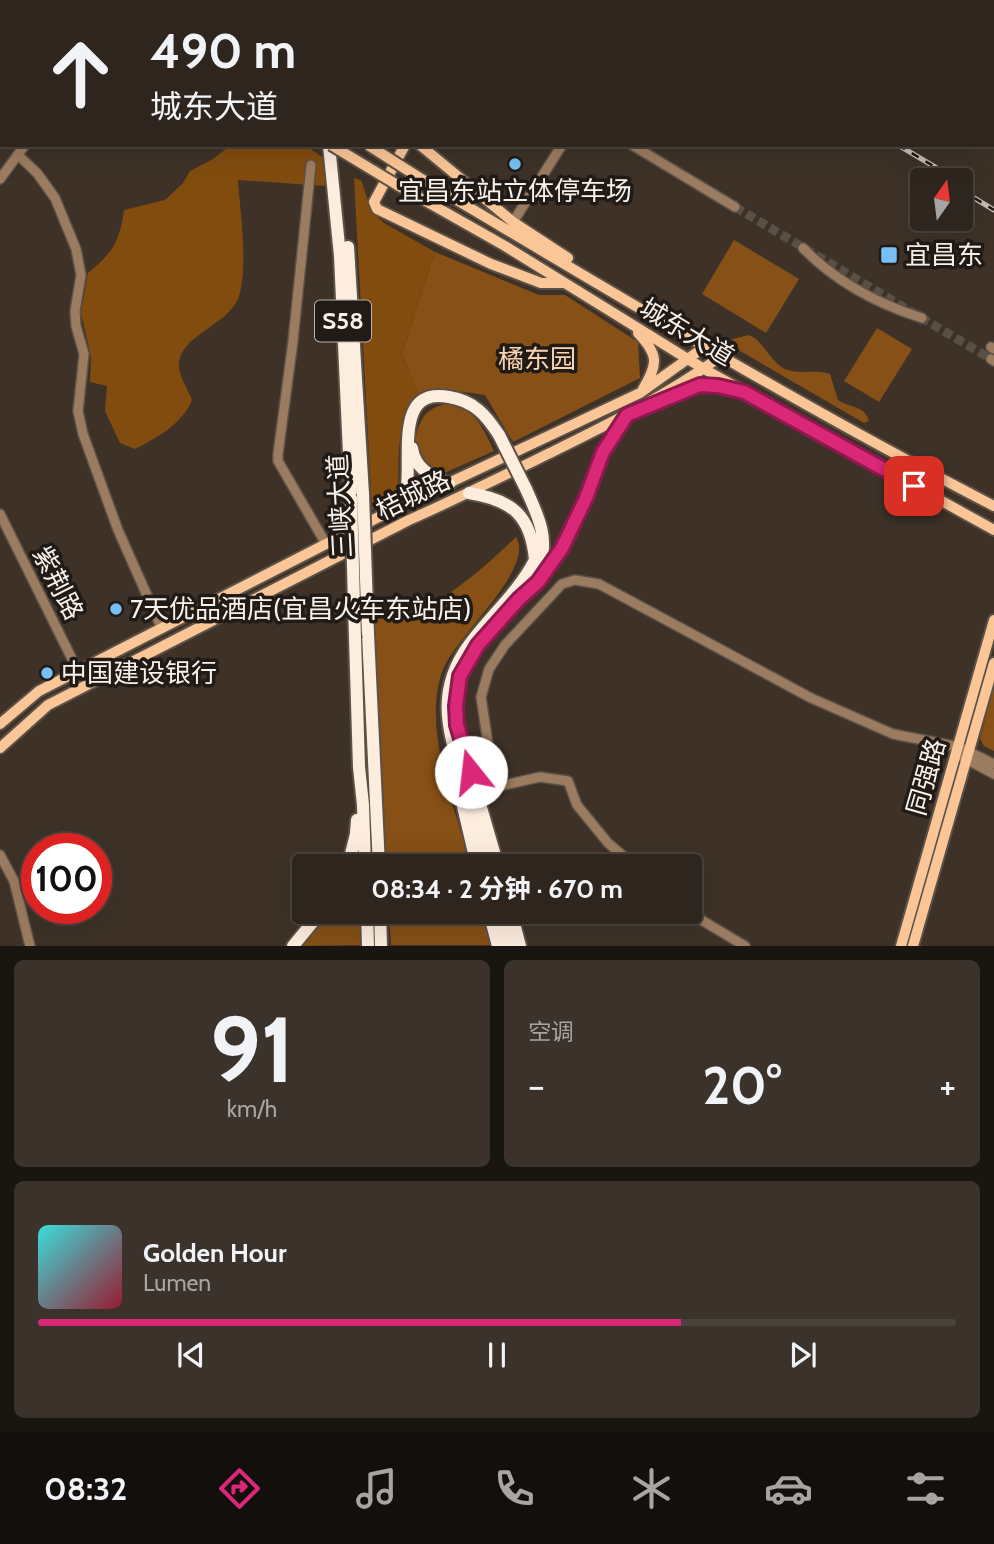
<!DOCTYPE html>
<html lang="zh">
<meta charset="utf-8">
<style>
body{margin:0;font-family:Cabin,"Noto Sans SC",sans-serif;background:#3a322b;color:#f1f3f6;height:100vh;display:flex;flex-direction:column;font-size:26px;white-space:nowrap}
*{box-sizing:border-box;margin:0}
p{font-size:23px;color:#a7a5a4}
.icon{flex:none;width:38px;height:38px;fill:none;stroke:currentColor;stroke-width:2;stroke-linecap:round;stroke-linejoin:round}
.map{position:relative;height:946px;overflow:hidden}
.panel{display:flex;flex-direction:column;gap:14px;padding:14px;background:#191510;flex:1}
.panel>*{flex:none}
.hud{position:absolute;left:0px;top:0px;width:994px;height:147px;box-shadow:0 7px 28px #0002,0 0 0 2px #49433c;background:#2e261e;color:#f1f3f6;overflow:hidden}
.needle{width:46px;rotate:14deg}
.tools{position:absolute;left:910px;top:168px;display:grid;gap:14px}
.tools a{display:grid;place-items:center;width:63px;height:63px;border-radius:7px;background:#2e261e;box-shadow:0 7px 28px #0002,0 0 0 2px #49433c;font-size:35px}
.speed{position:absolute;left:21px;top:833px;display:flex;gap:14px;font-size:35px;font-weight:700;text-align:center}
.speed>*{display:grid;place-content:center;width:91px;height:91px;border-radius:50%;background:#2e261e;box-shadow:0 7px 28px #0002,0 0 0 2px #49433c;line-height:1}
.speed .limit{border:10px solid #d22;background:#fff;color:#111}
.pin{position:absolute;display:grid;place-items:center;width:60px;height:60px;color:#fff;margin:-30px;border-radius:14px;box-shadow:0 4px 10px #0006}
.me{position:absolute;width:77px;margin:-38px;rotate:344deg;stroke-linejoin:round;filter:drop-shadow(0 0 5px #0008)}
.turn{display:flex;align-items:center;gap:24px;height:147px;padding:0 35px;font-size:32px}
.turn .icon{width:91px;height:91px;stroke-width:2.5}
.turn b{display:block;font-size:49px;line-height:60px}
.big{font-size:52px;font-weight:700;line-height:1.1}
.panel .widget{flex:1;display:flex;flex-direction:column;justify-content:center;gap:10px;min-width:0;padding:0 24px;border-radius:10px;background:#3a322b}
.panel .dial{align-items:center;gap:0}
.dial b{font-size:91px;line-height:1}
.song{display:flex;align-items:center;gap:21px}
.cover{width:84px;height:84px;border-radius:10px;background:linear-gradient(135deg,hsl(180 70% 55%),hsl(350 70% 35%))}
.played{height:7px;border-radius:4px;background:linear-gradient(90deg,#db2777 70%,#49433c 70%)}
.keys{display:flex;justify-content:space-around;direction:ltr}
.heat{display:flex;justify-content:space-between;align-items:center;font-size:38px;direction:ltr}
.panel .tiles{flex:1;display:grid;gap:14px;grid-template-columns:1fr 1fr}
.widget:last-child{grid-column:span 2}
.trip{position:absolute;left:292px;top:854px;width:410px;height:70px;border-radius:7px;background:#2e261e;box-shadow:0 7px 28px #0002,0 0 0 2px #49433c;font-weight:700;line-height:70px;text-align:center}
.tab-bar{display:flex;height:112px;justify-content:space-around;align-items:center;background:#120f0c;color:#a7a5a4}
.tab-bar .icon{width:49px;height:49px}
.tab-bar .current{color:#db2777}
.tab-bar b{font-size:32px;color:#f1f3f6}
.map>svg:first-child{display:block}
.green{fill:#865016}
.forest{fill:#824c0f}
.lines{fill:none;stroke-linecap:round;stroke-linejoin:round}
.minor-tunnel{stroke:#5a4f45;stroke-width:9;stroke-dasharray:9 4.5;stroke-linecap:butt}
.minor-casing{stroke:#5c5147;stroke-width:12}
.major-casing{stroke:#5c5147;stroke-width:14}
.highway-casing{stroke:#5c5147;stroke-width:16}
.minor{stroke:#9c7c60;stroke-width:9}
.major{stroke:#fac697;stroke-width:10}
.highway{stroke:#fdeddf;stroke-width:12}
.rail-casing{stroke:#c5bcb5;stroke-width:5}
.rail{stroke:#211b17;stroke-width:2.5;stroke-dasharray:8;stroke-linecap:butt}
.major-bridge-casing{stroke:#5c5147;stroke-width:14;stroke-linecap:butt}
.highway-bridge-casing{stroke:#5c5147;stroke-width:16;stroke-linecap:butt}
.major-bridge{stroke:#fac697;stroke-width:10}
.highway-bridge{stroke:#fdeddf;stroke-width:12}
.route-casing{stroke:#8e194d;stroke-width:18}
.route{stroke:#db2777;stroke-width:12}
.poi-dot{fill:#77c0f7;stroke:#211b17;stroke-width:2.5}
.labels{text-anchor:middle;stroke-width:7;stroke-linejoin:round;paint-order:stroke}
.shield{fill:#211b17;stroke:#b8b1ab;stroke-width:2}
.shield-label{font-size:24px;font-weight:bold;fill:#f9f1eb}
.poi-label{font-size:26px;fill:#f9f1eb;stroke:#211b17;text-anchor:start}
.street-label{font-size:26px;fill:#f9f1eb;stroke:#211b17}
.park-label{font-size:26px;fill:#fad3b2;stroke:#211b17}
</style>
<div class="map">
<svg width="994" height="946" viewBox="0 0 994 946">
<rect width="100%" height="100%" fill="#3e3228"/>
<!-- green -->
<path class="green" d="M734 240 799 279 766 333 702 294Z
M435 252 539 295H565L638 342 640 378 513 442 485 395 443 389 419 398 402 353Z
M877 328 912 349 879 402 844 381Z
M749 335C764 341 769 361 785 369 800 375 815 369 830 374L838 400C849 408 865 405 869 421L864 423 730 345 733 339Z
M449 403C475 408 484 430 494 451L442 474 427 464 415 441C420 418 425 408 449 403Z
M516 537C536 569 454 637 442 672 422 730 456 810 471 866H387L373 618C390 614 407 612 423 607 452 597 493 559 516 537Z
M994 685V751L984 746 980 739Z
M327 912H360L362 945 298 946Z
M389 912H484L494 945H391Z"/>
<!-- forest -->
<path class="forest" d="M231 145H305L326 160 327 186 238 180C240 211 249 271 238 299 226 326 179 336 179 365 179 376 188 390 192 400 182 424 157 438 135 449L120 443 105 411 107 386 90 382 91 357 81 313 88 273C112 253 120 242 124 210L165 200 183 183 190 171 213 159Z
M354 178 361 180 372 212 384 223 435 252 402 353 419 398C393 421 400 464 398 496L372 510Z"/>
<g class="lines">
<!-- minor-tunnel -->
<path class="minor-tunnel" d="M735 207 991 359"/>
<defs>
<path id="minor" d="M876 0 878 2
M992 67 994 68
M632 145 735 207
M18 155 37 173 55 198 76 249 81 275 75 311 76 326 84 354 78 411 83 434 118 530 162 629
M311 165 293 341 278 454V461L326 544
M0 179 25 145
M513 222 562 145
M803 248C835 281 878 304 922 318
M991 347 994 349
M991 359 994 361
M0 514 78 671
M962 757 994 774
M0 855 14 881 30 946
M635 866 608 843 577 805 568 781 540 777 500 786 489 750 481 697 489 669 505 645 562 584 575 580 599 584 811 698 893 734 959 747 994 764
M688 912 745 946"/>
<path id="major" d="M84 0 87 2
M126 0 129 2
M405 145 374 202 377 209 491 264 541 283H562
M420 145 513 222 568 258
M423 180C612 292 799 406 994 506
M399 186 505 246 704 369 994 530
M638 333C659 355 658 364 643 389
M665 400 700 385 730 388
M0 724 39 691 402 505 640 393 703 348
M0 748 48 705 409 520C459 498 507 474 556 450 613 422 668 394 720 357
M901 946 994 620
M913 946 994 663"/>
<path id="highway" d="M311 0 312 2
M331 0 332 2
M329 145 340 256 351 498
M348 247 363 494
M412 448C415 469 431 476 449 484
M526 489C537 514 550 538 539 566
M469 493C512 500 531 515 535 560 518 593 490 616 469 645 434 693 449 732 464 783 471 811 479 839 487 866
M402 505C419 477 386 385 449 397 474 401 486 415 499 435
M519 599 538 582 562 548 586 498 603 452 627 415
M368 634 379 866
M355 638 359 767 363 805 365 866
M457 690V725L498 866
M462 802 477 866
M348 866 356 834 357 820
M367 912 368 946
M380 912 381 946
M489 912 498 946
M500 912 510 946
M511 912 520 946
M293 946 321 912"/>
</defs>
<!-- minor casing -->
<use href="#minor" class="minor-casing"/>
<!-- major casing -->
<use href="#major" class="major-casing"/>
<!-- highway casing -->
<use href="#highway" class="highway-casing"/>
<!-- minor -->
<use href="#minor" class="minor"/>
<!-- major -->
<use href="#major" class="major"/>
<!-- highway -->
<use href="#highway" class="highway"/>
<defs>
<path id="rail" d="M652 0 655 2
M751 0 754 2
M781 0 784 2
M992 130 994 131
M992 144 994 145
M898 145 957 180
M961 190 994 210"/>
</defs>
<!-- rail casing -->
<use href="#rail" class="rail-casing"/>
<!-- rail -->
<use href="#rail" class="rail"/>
<defs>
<path id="major-bridge" d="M331 145 399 186
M368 145 423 180"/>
<path id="highway-bridge" d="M499 435 526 489
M363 494 368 634
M351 498 355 638"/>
</defs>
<!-- major-bridge casing -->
<use href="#major-bridge" class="major-bridge-casing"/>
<!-- highway-bridge casing -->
<use href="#highway-bridge" class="highway-bridge-casing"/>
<!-- major-bridge -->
<use href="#major-bridge" class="major-bridge"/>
<!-- highway-bridge -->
<use href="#highway-bridge" class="highway-bridge"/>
</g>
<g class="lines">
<defs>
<path id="route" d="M471 772 457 725 456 706 460 676 478 645 519 599 538 582 562 548 586 498 603 452 627 415 700 385 718 386 744 392 914 486"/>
</defs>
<!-- route casing -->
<use href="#route" class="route-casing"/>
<!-- route -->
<use href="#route" class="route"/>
</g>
<!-- markers -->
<g class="poi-dot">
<circle cx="515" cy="164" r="7"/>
<rect x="880" y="246" width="18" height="18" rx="3.5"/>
<circle cx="116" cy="609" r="7"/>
<circle cx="47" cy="673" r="7"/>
</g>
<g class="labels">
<!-- shield labels -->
<rect class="shield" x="315" y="300.5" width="56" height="41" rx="5"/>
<g class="shield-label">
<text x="343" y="329">S58</text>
</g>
<!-- poi labels -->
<g class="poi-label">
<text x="515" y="200" text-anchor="middle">宜昌东站立体停车场</text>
<text x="905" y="264">宜昌东</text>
<text x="130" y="618">7天优品酒店(宜昌火车东站店)</text>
<text x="61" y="682">中国建设银行</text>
</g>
<!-- street labels -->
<g class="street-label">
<text transform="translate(687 332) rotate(31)" y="9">城东大道</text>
<text transform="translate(413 495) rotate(-26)" y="9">桔城路</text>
<text transform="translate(340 506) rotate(-93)" y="9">三峡大道</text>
<text transform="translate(58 583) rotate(63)" y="9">紫荆路</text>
<text transform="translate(926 777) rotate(-74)" y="9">同强路</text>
</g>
<!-- park labels -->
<g class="park-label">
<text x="537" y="368">橘东园</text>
</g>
</g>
</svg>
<div class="tools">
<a><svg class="needle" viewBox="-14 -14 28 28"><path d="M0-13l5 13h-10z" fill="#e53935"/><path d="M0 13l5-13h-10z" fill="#a7a5a4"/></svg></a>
</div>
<div class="speed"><div class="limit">100</div></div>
<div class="pin" style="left:914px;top:486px;background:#d93025"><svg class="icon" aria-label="arrive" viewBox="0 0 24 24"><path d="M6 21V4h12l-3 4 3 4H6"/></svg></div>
<svg class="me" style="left:471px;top:772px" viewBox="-20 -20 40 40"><circle r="19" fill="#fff"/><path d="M0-13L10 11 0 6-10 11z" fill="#db2777"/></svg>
<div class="trip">08:34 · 2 分钟 · 670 m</div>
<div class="hud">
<div class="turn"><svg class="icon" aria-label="ahead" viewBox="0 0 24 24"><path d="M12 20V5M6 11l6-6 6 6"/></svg><div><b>490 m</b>城东大道</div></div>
</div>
</div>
<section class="panel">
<div class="tiles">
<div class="widget dial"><b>91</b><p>km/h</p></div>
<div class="widget"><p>空调</p>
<div class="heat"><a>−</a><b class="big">20°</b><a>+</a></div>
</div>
<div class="widget">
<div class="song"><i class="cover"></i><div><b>Golden Hour</b><p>Lumen</p></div></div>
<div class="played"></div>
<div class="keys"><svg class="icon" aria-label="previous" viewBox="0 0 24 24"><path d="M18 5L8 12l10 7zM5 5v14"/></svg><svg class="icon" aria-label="pause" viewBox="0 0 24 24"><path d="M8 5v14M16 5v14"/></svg><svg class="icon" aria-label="next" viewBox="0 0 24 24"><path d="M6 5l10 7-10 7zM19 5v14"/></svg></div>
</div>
</div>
</section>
<nav class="tab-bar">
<b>08:32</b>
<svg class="icon current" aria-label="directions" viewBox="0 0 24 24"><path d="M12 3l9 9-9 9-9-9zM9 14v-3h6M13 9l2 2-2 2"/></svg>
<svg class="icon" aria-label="music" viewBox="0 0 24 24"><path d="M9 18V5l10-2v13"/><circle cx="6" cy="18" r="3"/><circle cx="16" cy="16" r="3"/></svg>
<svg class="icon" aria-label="phone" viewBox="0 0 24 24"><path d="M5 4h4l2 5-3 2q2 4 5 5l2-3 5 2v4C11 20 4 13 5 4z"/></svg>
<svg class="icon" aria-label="climate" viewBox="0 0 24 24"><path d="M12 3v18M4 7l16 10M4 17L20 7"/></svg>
<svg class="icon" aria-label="car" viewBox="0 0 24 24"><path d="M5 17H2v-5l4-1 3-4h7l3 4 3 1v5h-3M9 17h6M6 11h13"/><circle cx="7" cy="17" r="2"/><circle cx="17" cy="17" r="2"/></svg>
<svg class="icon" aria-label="filters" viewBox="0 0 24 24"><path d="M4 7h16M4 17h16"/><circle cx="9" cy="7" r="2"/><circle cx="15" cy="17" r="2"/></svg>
</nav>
